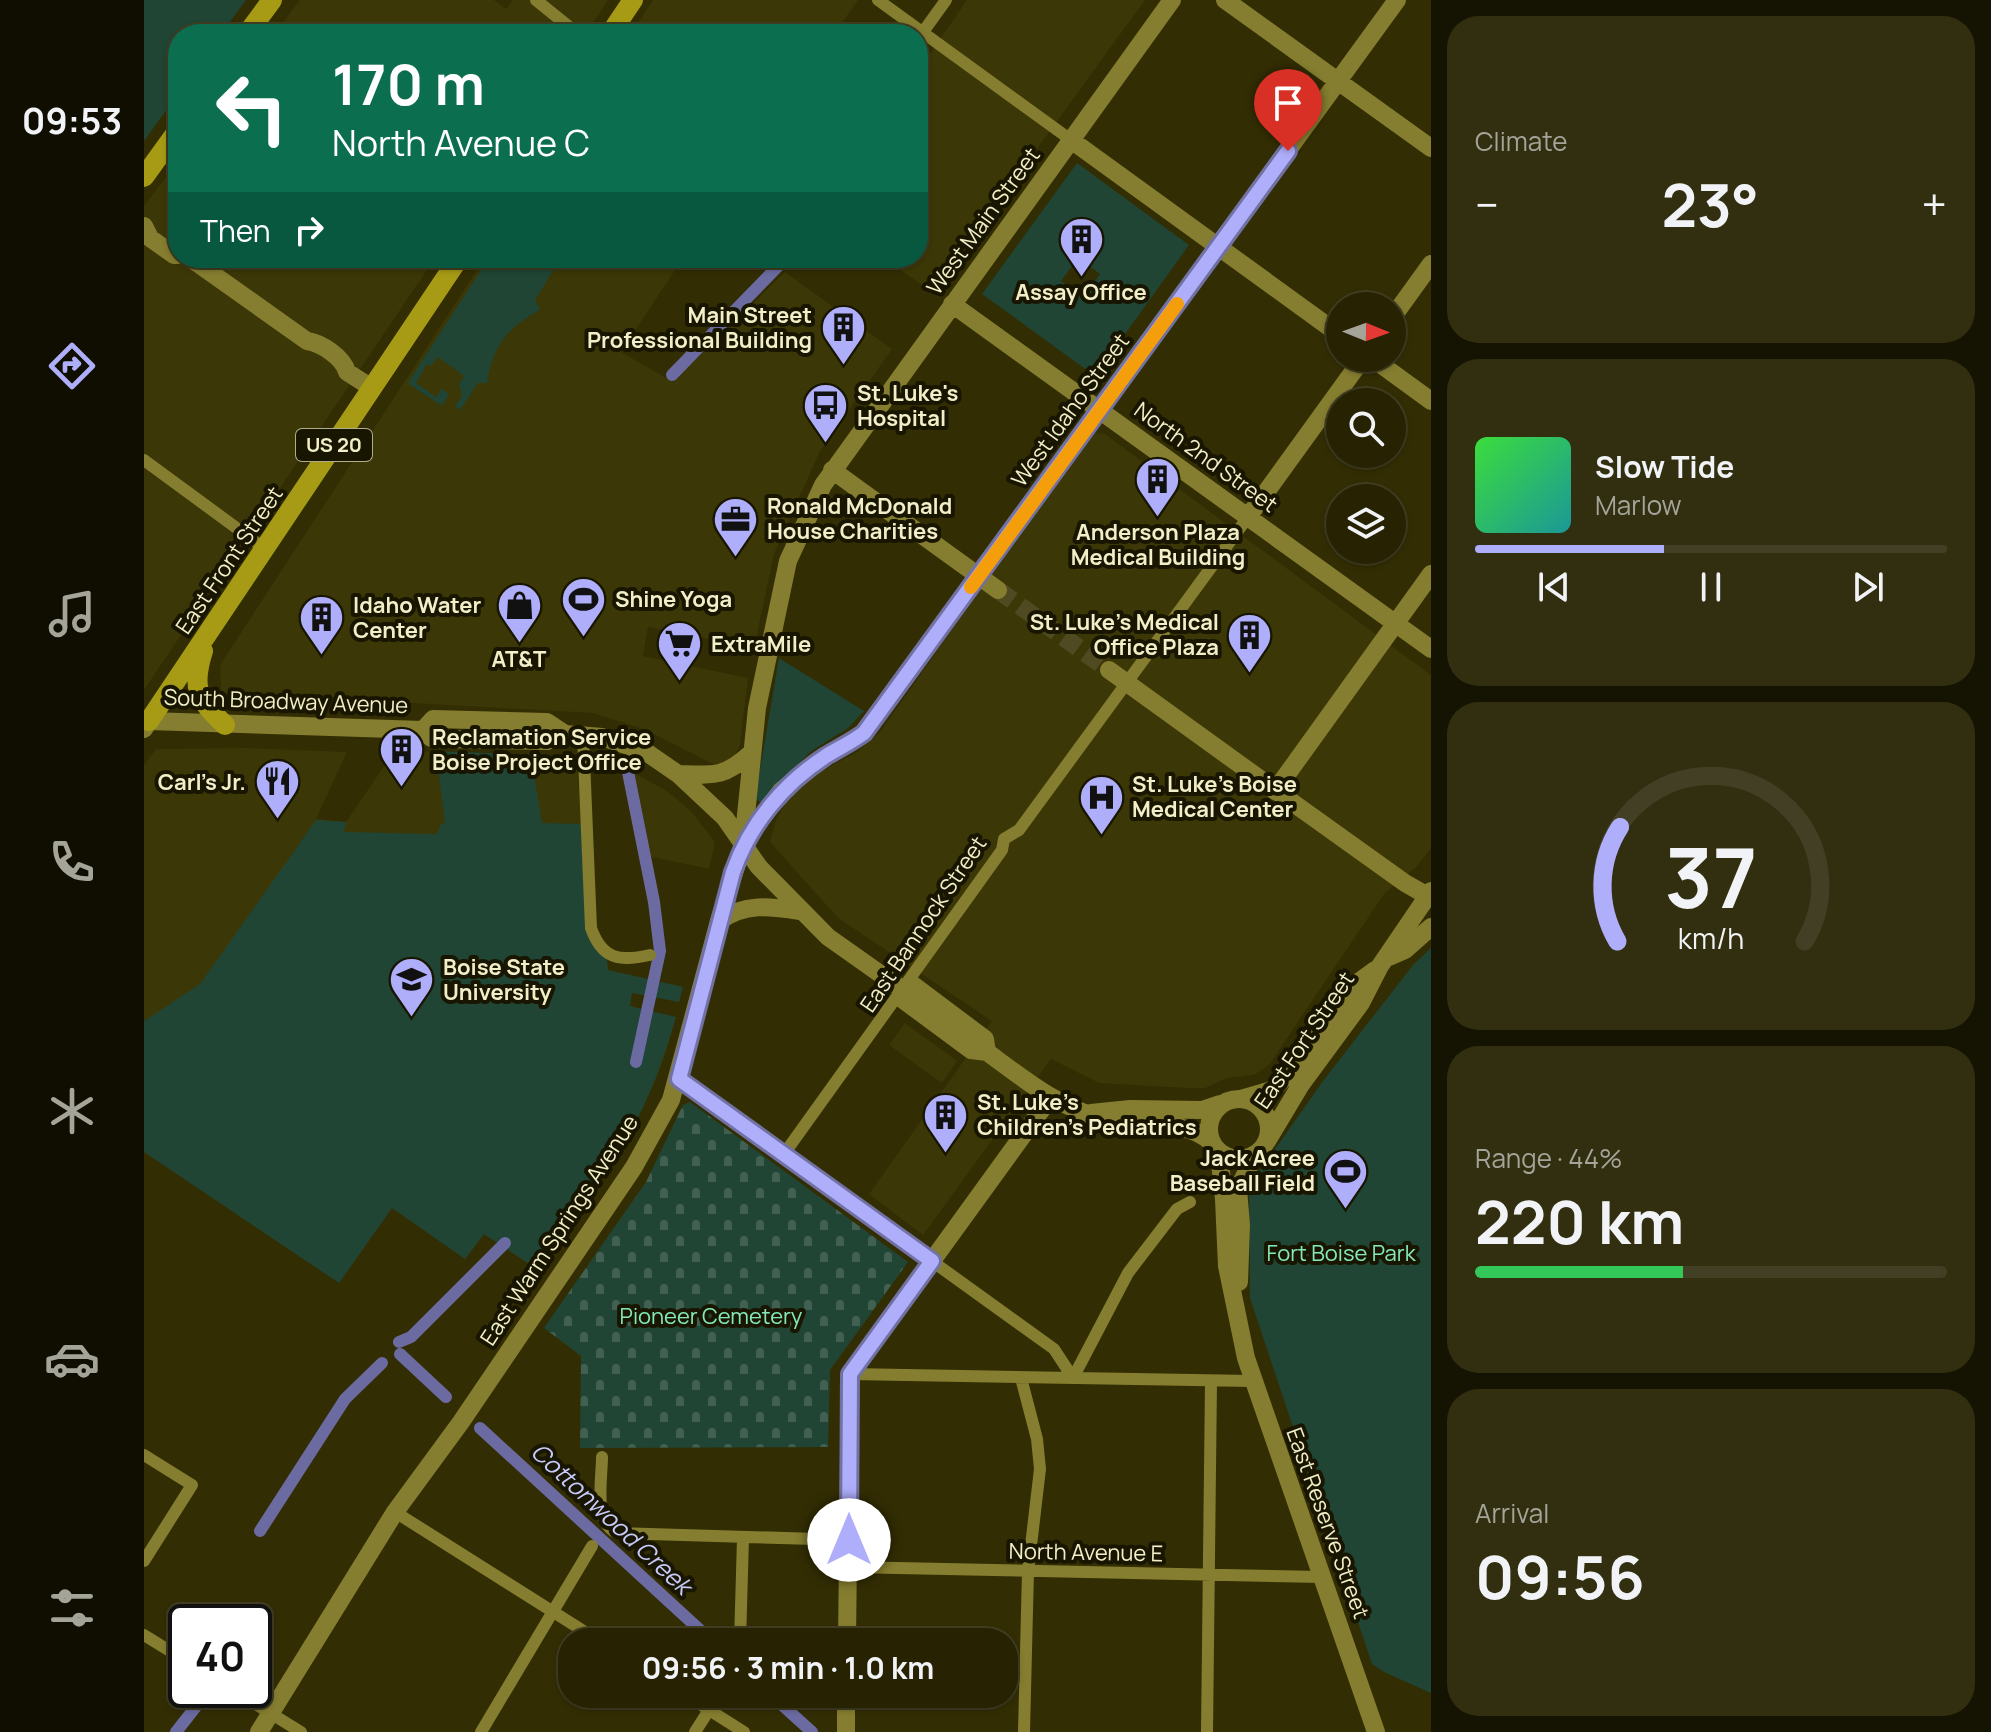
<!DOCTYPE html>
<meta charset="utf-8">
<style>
body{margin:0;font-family:Manrope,sans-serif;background:#322f11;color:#f1f3f6;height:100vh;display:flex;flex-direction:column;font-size:30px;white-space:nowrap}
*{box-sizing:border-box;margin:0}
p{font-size:26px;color:#a4a499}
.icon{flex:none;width:44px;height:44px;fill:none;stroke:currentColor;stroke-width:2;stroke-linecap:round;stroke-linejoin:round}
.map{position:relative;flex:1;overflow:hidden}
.drawer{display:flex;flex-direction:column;gap:16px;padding:16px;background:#151301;width:560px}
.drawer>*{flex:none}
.hud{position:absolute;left:24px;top:24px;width:760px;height:244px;border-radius:32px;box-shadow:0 2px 6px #0004,0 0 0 2px #423f24;background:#0b6e4f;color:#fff;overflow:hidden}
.needle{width:52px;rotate:91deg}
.buttons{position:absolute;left:1182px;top:292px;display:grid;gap:16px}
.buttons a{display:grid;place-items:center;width:80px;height:80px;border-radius:50%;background:#262202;box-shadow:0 2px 6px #0004,0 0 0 2px #423f24;font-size:40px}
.speed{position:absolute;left:24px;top:1604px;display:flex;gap:16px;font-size:40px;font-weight:700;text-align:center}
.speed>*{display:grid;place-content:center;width:104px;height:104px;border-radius:50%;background:#262202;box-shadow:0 2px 6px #0004,0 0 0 2px #423f24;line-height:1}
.speed .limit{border:4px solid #111;border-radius:12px;background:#fff;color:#111}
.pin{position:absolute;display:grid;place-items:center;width:68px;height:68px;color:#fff;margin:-82px -34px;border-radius:50% 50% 50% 0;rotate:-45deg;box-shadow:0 0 8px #0007}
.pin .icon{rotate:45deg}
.me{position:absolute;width:88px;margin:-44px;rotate:0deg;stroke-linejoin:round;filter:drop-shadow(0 0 6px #0008)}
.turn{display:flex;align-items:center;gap:28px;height:168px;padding:0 32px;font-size:36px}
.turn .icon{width:104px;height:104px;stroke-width:2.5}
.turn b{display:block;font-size:56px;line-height:68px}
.then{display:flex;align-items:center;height:76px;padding:0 32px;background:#0003;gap:16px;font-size:30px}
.big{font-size:60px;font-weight:700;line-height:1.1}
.drawer .tile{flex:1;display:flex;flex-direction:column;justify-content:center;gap:12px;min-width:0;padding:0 28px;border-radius:32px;background:#322f11}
.drawer .dial{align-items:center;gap:0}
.dial svg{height:208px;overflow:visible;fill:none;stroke:#423f24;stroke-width:7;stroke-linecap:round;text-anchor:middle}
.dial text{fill:#f1f3f6;stroke:none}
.song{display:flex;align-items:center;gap:24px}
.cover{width:96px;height:96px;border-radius:12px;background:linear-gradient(135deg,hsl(120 70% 55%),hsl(180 70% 35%))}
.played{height:8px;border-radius:4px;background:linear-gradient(90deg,#aeaefb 40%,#423f24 40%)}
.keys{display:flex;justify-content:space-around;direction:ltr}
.heat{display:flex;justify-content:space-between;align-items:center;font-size:44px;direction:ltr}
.charge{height:12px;border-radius:6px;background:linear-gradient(90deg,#34c759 44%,#423f24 0)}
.trip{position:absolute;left:414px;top:1628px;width:460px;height:80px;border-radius:32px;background:#262202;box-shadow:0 2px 6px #0004,0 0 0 2px #423f24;font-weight:700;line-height:80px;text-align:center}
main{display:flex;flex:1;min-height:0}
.tabs{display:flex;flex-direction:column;width:144px;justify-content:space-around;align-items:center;background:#0f0e01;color:#a4a499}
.tabs .icon{width:56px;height:56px}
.tabs .on{color:#aeaefb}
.tabs b{font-size:36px;color:#f1f3f6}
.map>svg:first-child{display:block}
.built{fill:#3c3706}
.green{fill:#204535;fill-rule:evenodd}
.cemetery{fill:url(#cemetery-stones)}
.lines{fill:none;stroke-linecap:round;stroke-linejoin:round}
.canal{stroke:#6b6ba2;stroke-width:12}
.secondary-tunnel{stroke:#4f4a21;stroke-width:18;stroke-dasharray:18 9;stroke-linecap:butt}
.street{stroke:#857d2f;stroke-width:12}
.secondary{stroke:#857d2f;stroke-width:18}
.primary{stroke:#a79b15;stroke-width:20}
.route-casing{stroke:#7171a3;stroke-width:20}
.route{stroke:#aeaefb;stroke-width:14}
.slow{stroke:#f59e0b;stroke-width:14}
.labels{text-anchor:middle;stroke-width:8;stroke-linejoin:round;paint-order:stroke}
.shield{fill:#181501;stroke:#b0ad8c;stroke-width:2}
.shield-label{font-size:20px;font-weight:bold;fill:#f1eec8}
.street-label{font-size:22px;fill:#f1eec8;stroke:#181501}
.poi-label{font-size:22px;font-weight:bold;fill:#f1eec8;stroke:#181501;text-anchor:start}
.park-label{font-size:22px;fill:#84e8bb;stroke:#181501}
.water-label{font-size:24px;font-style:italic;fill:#c8cafb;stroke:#181501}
</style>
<main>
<nav class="tabs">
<b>09:53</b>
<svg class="icon on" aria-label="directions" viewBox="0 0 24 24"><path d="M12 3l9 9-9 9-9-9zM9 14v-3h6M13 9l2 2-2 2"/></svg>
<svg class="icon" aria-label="music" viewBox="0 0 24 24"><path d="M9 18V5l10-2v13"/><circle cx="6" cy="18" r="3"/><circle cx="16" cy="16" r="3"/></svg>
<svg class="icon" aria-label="phone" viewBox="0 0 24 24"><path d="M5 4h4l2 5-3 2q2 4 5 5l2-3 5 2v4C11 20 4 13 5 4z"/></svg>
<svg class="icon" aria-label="climate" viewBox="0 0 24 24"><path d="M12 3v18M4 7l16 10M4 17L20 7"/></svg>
<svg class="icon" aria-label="car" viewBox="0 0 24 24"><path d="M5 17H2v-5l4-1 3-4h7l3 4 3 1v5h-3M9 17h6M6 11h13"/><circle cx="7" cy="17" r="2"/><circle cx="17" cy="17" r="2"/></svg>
<svg class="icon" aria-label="filters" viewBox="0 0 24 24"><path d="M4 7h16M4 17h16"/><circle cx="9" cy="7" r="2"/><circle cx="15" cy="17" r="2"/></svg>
</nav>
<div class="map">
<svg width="1287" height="1732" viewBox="0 0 1287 1732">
<defs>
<pattern id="cemetery-stones" width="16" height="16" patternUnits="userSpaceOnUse" patternTransform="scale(2)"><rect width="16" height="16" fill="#204535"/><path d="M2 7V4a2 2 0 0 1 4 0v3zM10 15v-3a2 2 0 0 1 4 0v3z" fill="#416051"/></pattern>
</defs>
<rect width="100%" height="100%" fill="#322d03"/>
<!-- built -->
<path class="built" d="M156 0H350L362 9 369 0H464L442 34H130Z
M509 0H714L690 34H487Z
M823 0H1001L789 292 738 258H774V71Z
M34 161V258H291L0 690V206Z
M341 258H539L477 352 529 382 641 272 748 349 676 451 630 554 610 648 504 627 499 656 604 678 596 745 590 757 579 763 569 764 502 730 449 713 251 702 245 699 77 693 76 665Z
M952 433 961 434 1287 675V848L1274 865 1240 894 1125 1065 1110 1075 1083 1078 1061 1088H1043L955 1083 907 1059 779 1235 725 1194 848 1021 694 918 626 842 632 820 645 798 665 778 713 752 736 732 946 434Z
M101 748 203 752 172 819 202 822 251 750 432 758 438 824 454 947 462 949 464 970 539 987 535 1002 488 993 486 1006 532 1017 523 1049 512 1079 488 1129 394 1270 340 1234 321 1259 248 1208 195 1283 0 1152V765L12 749Z
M485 770 523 791 548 812 571 842 565 869 504 856Z
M761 1023 813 1061 798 1083 745 1045Z"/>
<!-- green -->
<path class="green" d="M0 0H102L77 34H34V94L0 141Z
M933 163 1045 245 951 376 838 294ZM934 258 956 274 939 297 917 281Z
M345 258H393L410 269 391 300 396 310C363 328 349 345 343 383H334L316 410 311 406 318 396 315 384 320 376 294 357 287 366 283 364 272 383 292 397 298 389 305 394 298 406 265 384V381Z
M635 658 720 711 704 728 666 752 617 802 611 799Z
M292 751 387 755 398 823 438 824 454 947 462 949 464 970 539 987 535 1002 488 993 486 1006 532 1017C521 1055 508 1091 490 1126 463 1177 426 1223 394 1270L340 1234 321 1259 248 1208 195 1283 0 1152V1021L56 984 172 820 202 822 200 832 293 834 297 824H301Z
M1287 948V1693L1240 1672 1228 1664 1106 1298 1105 1186 1179 1081 1269 965Z"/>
<!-- cemetery -->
<path class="cemetery" d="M546 1102 764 1262 686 1370 684 1447 436 1448 437 1356 400 1328 502 1182 539 1105Z"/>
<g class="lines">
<!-- canal -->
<path class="canal" d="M528 375 642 258
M484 772 510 902 516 951 492 1062
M255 1342 267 1337 361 1243
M256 1354 302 1397
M336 1428 569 1642
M116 1531 201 1399 238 1363
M626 1694 668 1732
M32 1732 65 1690"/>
<!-- secondary-tunnel -->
<path class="secondary-tunnel" d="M854 590 965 670"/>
<!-- street -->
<path class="street" d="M392 0 434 34
M734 0 927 140
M779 32 802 0
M0 460 121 549
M439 735 447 928C458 959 475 962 506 955
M535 1079 910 1349 929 1378
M640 1154 858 850 860 839 875 830 1104 517
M706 1374 1108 1381
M877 1378 893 1439 896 1469 884 1571 880 1732
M929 1378 984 1273 1033 1209 1046 1202
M0 1455 48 1485 0 1561
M458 1457C458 1479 449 1523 473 1533L705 1540
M251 1512 457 1642
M705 1567 1179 1577
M0 1635 42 1661
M596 1642 599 1538
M89 1690 157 1732
M540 1694 600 1732
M337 1732 448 1546
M551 1732 565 1710
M1063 1732 1067 1382"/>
<!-- secondary -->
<path class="secondary" d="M1081 0 1287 148
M927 140 1196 335
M0 226 6 238 30 255H34
M46 258 163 341C177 343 199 357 203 372L228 388
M808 304 1287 649
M1248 318 1287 264
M1228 358 1287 401
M688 470 854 590
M1104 517 1219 358
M965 670 1145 800 1261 883 1287 898
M0 729 5 721 279 730 287 738 302 739 403 741 421 734 458 737 502 752 534 774 581 818 615 867 684 937 759 990 758 999 827 1050 843 1052 841 1039 769 985 759 990
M279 730 289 719 403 722 421 734
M534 774C569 775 580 778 607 753
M1131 791 1287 574
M600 842 637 791 685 754 720 733 1253 0
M575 921C601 903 625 906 656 911
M1245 957 1261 950 1287 927
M843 1052C885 1083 910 1104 960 1120 996 1132 1037 1115 1067 1142
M1065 1129a30 30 0 1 1 60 0a30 30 0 1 1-60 0Z
M1097 1099 1128 1090 1147 1072 1216 981 1231 970
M947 1113 986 1109 1058 1110 1076 1104
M1123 1141 1156 1086 1217 1003 1236 966 1287 891
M1075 1153 1080 1199 1083 1266 1102 1358 1232 1732
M1095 1282 1097 1225 1094 1189 1111 1155
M703 1642 706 1374 906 1098
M115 1732 251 1512 317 1422 490 1167 527 1100 575 921 599 844 613 708 644 561 679 485 1028 0
M702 1732V1694"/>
<!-- primary -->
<path class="primary" d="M103 34 128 0
M466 34 489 0
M0 177 34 130
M59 651C47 689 54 699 81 725
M5 721 315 258"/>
</g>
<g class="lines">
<defs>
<path id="route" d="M705 1540 706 1374 788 1261 535 1079 589 872C606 824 639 784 682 756 695 748 708 742 720 733L1144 151"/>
</defs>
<!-- route casing -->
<use href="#route" class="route-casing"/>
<!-- route -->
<use href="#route" class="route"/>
<!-- slow -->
<path class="slow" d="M827 587 1033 304"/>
</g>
<!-- icons -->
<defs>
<symbol id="building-pin" viewBox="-11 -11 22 30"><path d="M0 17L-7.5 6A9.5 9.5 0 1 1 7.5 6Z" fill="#aeaefb" stroke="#181501"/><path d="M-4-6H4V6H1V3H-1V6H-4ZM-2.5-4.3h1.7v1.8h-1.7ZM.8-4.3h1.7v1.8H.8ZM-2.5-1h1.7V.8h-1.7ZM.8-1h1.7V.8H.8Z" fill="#111"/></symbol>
<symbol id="bus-pin" viewBox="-11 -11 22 30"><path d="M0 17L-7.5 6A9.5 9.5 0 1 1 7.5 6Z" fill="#aeaefb" stroke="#181501"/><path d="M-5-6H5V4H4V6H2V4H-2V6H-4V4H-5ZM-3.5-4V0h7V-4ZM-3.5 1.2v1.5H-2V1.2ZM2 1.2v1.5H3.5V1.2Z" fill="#111"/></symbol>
<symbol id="office-pin" viewBox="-11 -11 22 30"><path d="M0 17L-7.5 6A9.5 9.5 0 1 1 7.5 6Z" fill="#aeaefb" stroke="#181501"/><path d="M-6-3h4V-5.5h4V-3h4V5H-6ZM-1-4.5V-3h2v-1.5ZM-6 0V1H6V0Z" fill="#111"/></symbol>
<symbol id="stadium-pin" viewBox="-11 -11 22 30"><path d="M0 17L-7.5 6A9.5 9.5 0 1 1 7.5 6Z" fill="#aeaefb" stroke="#181501"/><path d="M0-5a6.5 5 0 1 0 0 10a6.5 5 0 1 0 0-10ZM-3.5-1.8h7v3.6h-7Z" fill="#111"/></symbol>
<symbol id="shop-pin" viewBox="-11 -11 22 30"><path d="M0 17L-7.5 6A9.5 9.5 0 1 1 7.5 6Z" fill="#aeaefb" stroke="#181501"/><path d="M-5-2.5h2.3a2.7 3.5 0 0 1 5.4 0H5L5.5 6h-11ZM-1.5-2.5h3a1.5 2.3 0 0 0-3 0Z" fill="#111"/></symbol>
<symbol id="supermarket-pin" viewBox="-11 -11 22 30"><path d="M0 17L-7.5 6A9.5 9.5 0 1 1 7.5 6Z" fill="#aeaefb" stroke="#181501"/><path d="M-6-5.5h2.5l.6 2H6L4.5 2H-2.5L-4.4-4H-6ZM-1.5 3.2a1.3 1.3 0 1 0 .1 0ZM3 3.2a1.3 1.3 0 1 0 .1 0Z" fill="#111"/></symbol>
<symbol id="restaurant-pin" viewBox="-11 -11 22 30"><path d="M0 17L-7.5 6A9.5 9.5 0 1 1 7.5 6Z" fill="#aeaefb" stroke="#181501"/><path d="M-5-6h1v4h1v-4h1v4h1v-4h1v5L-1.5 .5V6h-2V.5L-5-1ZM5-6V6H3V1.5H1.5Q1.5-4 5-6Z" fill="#111"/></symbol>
<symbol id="hospital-pin" viewBox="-11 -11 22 30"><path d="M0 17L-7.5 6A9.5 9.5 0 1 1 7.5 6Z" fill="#aeaefb" stroke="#181501"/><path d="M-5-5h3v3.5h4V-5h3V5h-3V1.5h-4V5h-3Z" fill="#111"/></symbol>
<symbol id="university-pin" viewBox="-11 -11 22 30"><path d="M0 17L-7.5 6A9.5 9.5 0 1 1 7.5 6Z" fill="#aeaefb" stroke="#181501"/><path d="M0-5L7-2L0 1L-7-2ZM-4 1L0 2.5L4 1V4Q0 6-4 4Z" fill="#111"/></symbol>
</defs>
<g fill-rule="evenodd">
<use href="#building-pin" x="912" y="214" width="51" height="69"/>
<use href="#building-pin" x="674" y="302" width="51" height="69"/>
<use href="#bus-pin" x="656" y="380" width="51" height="69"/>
<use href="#building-pin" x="988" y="454" width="51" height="69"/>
<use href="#office-pin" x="566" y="494" width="51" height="69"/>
<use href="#stadium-pin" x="414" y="574" width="51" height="69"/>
<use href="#shop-pin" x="350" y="580" width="51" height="69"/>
<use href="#building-pin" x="152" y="592" width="51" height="69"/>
<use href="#building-pin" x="1080" y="610" width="51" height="69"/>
<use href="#supermarket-pin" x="510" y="618" width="51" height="69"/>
<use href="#building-pin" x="232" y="724" width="51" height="69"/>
<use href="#restaurant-pin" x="108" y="756" width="51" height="69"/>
<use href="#hospital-pin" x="932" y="772" width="51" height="69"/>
<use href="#university-pin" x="242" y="954" width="51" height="69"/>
<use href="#building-pin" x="776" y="1090" width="51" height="69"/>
<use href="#stadium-pin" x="1176" y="1146" width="51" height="69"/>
</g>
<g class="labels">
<!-- shield labels -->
<rect class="shield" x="152" y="429" width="76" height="32" rx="6"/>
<g class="shield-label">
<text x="190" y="452">US 20</text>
</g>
<!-- street labels -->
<g class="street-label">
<text transform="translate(839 221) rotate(-54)" y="8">West Main Street</text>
<text transform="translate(926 410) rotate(-54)" y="8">West Idaho Street</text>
<text transform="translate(1062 457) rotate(36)" y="8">North 2nd Street</text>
<text transform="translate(85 560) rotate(-56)" y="8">East Front Street</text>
<text transform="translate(142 701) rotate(2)" y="8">South Broadway Avenue</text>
<text transform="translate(779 924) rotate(-56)" y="8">East Bannock Street</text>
<text transform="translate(1160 1040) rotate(-56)" y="8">East Fort Street</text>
<text transform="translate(415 1230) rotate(-57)" y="8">East Warm Springs Avenue</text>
<text transform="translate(1184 1523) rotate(70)" y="8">East Reserve Street</text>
<text transform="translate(942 1552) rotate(1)" y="8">North Avenue E</text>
</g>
<!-- poi labels -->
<g class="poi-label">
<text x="937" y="300" text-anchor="middle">Assay Office</text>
<text x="668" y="323" text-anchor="end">Main Street<tspan x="668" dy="25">Professional Building</tspan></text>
<text x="713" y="401">St. Luke's<tspan x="713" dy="25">Hospital</tspan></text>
<text x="623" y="514">Ronald McDonald<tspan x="623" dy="25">House Charities</tspan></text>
<text x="1014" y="540" text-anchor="middle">Anderson Plaza<tspan x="1014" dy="25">Medical Building</tspan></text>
<text x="471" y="607">Shine Yoga</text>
<text x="209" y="613">Idaho Water<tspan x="209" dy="25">Center</tspan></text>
<text x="1075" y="630" text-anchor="end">St. Luke's Medical<tspan x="1075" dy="25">Office Plaza</tspan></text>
<text x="567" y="652">ExtraMile</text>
<text x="375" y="667" text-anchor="middle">AT&amp;T</text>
<text x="288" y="745">Reclamation Service<tspan x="288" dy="25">Boise Project Office</tspan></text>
<text x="102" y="790" text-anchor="end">Carl's Jr.</text>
<text x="988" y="792">St. Luke's Boise<tspan x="988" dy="25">Medical Center</tspan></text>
<text x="299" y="975">Boise State<tspan x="299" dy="25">University</tspan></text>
<text x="833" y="1110">St. Luke’s<tspan x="833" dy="25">Children’s Pediatrics</tspan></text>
<text x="1171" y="1166" text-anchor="end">Jack Acree<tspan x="1171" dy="25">Baseball Field</tspan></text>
</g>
<!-- park labels -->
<g class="park-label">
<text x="1197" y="1261">Fort Boise Park</text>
<text x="567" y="1324">Pioneer Cemetery</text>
</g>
<!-- water labels -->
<g class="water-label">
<text transform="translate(467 1519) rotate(43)" y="8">Cottonwood Creek</text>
</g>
</g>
</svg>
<div class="buttons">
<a><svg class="needle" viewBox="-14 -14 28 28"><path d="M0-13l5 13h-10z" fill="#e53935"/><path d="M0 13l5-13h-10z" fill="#a4a499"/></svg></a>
<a><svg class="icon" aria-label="search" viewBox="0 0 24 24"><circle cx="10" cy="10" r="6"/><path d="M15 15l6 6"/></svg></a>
<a><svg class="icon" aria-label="layers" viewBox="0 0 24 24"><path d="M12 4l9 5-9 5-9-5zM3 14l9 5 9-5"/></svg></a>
</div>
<div class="speed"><div class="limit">40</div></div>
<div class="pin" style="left:1144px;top:151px;background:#d93025"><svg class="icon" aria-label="arrive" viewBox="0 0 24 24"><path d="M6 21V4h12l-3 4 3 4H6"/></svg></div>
<svg class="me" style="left:705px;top:1540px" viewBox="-20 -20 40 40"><circle r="19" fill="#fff"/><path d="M0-13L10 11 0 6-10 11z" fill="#aeaefb"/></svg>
<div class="trip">09:56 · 3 min · 1.0 km</div>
<div class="hud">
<div class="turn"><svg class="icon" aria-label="left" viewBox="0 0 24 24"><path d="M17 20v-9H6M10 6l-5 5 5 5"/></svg><div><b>170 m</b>North Avenue C</div></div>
<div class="then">Then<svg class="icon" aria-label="right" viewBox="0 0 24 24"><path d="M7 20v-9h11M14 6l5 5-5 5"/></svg></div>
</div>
</div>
<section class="drawer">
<div class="tile"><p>Climate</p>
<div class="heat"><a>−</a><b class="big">23°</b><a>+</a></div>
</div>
<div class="tile">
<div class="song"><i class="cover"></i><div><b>Slow Tide</b><p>Marlow</p></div></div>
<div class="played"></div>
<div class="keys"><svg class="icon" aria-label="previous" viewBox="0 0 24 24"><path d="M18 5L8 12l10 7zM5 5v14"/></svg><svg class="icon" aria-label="pause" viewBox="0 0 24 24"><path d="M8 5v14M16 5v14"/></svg><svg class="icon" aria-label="next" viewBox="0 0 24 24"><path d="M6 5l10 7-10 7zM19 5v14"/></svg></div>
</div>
<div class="tile dial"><svg viewBox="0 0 100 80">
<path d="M14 69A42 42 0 1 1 86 69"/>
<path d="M14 69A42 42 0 0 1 15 25" stroke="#aeaefb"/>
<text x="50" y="56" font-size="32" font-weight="700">37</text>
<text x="50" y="72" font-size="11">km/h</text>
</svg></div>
<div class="tile"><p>Range · 44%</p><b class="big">220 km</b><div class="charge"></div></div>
<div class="tile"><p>Arrival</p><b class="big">09:56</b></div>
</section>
</main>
